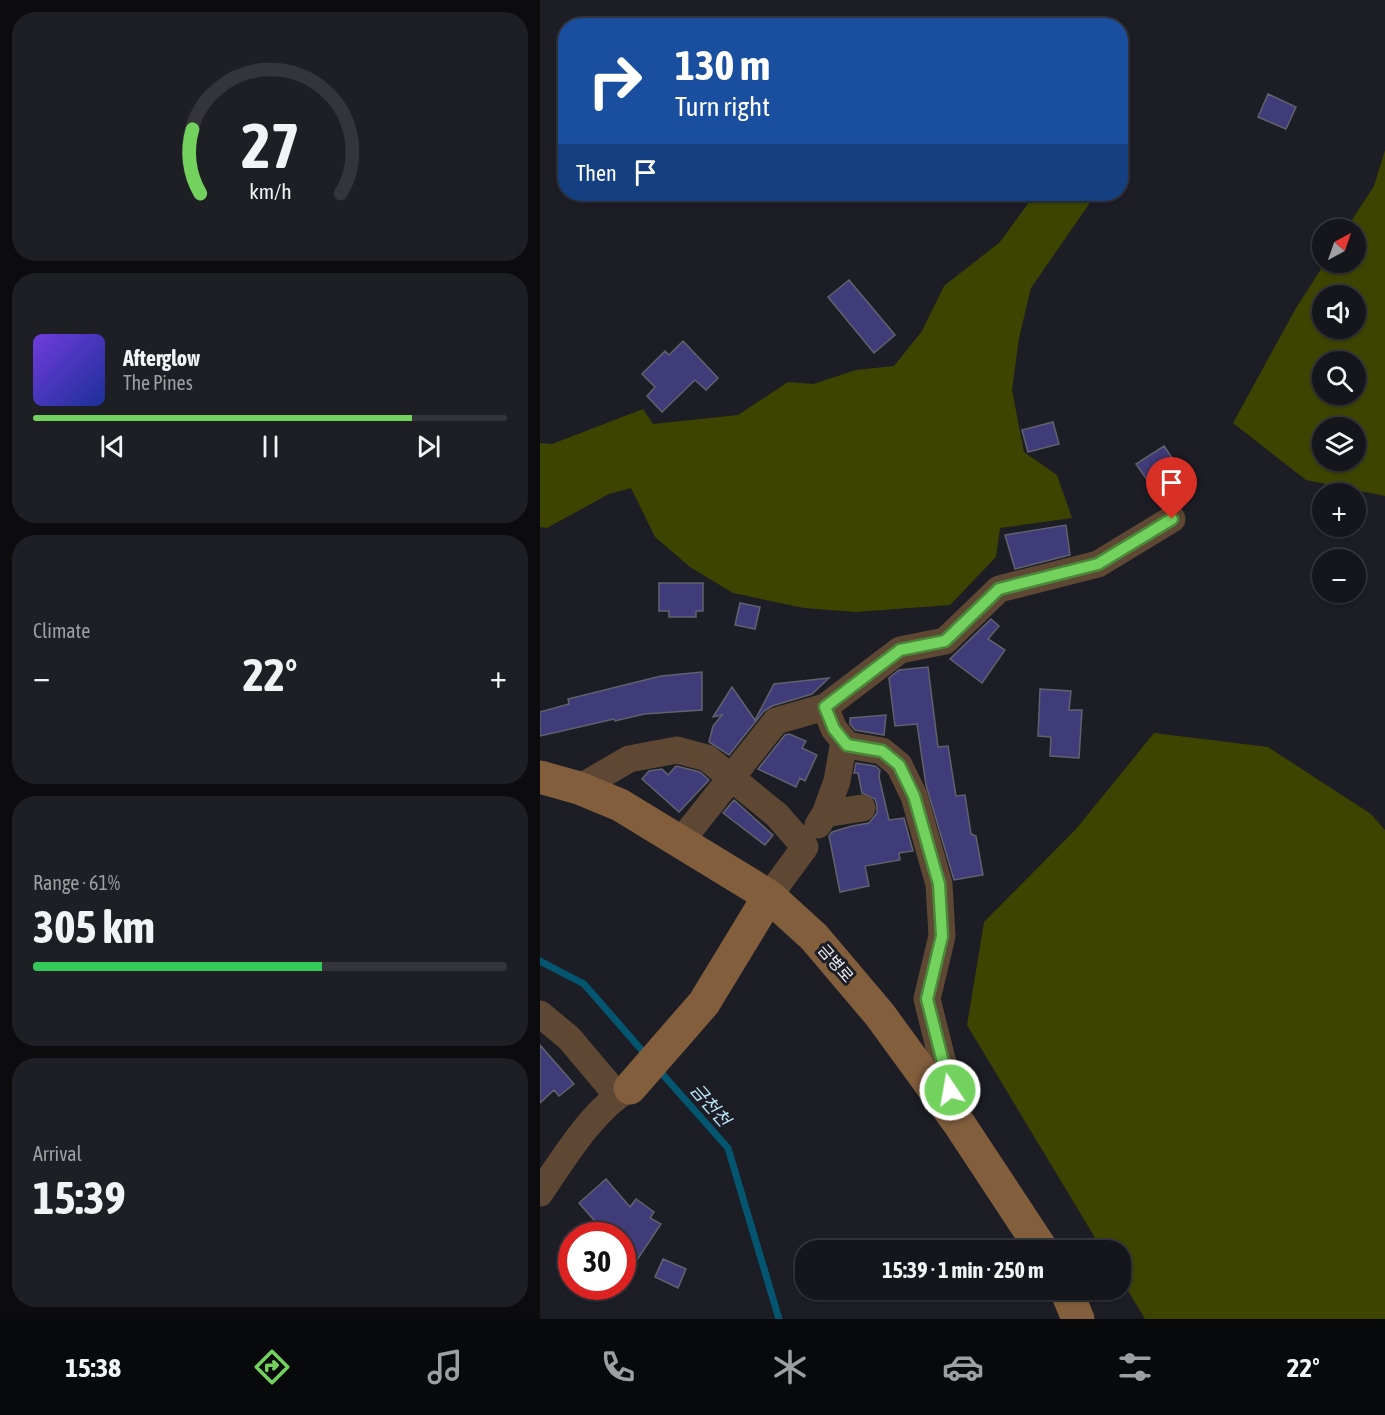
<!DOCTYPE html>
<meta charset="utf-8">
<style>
body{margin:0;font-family:"Asap Condensed","Noto Sans KR",sans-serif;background:#1e1f25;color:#f1f3f6;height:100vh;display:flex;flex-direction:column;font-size:22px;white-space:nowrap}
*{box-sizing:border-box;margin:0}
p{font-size:20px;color:#9d9fa3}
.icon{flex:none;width:33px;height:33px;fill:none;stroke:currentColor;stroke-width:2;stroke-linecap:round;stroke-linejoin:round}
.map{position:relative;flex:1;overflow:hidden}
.drawer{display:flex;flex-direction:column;gap:12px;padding:12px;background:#0c0c0f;width:540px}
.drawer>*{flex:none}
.banner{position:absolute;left:18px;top:18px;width:570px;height:183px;border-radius:24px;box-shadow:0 2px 4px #0004,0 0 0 2px #34353b;background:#1a4fa0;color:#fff;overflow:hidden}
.needle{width:39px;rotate:40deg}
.fabs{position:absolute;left:772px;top:219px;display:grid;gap:12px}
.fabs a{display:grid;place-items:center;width:54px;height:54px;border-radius:50%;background:#15161c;box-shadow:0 2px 4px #0004,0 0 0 2px #34353b;font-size:30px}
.speed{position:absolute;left:18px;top:1222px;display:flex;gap:12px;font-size:30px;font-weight:700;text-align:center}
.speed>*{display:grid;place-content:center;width:78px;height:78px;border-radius:50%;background:#15161c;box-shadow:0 2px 4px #0004,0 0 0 2px #34353b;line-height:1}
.speed .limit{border:9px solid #d22;background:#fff;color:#111}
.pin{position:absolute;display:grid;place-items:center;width:51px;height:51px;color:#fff;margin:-62px -26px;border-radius:50% 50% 50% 0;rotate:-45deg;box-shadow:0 0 6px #0007}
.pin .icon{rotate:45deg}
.me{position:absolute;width:66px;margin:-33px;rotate:348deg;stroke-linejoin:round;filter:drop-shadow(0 0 4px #0008)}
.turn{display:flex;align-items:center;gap:21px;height:126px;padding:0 18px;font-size:27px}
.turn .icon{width:78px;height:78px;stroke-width:2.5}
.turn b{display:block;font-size:42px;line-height:51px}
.then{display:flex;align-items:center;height:57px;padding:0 18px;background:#0003;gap:12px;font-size:22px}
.big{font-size:45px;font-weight:700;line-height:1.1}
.drawer .widget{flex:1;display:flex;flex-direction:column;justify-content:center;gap:9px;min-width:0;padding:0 21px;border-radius:24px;background:#1e1f25}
.drawer .dial{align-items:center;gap:0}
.dial svg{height:156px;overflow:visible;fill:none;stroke:#34353b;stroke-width:7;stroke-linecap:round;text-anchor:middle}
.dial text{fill:#f1f3f6;stroke:none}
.song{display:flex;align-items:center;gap:18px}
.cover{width:72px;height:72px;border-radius:9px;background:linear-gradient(135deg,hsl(260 70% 55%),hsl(230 70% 35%))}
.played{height:6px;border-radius:3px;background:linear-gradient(90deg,#73d25d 80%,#34353b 80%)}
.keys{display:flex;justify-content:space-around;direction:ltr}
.heat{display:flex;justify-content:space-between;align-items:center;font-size:33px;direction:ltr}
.charge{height:9px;border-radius:4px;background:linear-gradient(90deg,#34c759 61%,#34353b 0)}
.trip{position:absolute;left:255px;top:1240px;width:336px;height:60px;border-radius:24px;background:#15161c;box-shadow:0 2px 4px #0004,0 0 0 2px #34353b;font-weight:700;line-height:60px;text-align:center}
.dock{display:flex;height:96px;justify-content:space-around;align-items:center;background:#08090b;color:#9d9fa3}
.dock .icon{width:42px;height:42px}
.dock .current{color:#73d25d}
.dock b{font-size:27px;color:#f1f3f6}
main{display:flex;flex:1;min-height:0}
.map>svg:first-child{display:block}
.green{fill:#3d4400;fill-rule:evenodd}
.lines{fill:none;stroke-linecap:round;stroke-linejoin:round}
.stream{stroke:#04556f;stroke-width:7}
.building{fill:#403c79;stroke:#61626d;stroke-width:1.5}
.street{stroke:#5e4733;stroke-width:27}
.secondary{stroke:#825e3c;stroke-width:33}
.route-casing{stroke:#4b883c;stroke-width:15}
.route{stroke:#73d25d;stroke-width:10}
.labels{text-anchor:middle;stroke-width:6;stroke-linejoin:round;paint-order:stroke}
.street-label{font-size:16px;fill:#ecedf3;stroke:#1c1d25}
.water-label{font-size:18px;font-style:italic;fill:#bbe6fa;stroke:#1c1d25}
</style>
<main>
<section class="drawer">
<div class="widget dial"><svg viewBox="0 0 100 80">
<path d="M14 69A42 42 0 1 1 86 69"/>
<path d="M14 69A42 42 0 0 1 10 36" stroke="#73d25d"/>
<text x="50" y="56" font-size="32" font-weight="700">27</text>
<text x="50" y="72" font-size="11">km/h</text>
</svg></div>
<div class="widget">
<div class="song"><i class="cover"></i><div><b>Afterglow</b><p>The Pines</p></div></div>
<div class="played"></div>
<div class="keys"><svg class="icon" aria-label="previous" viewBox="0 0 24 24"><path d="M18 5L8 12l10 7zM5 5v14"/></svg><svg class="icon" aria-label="pause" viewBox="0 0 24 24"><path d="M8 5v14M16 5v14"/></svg><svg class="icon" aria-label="next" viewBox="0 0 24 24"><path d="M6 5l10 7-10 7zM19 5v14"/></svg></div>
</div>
<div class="widget"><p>Climate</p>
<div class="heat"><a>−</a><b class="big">22°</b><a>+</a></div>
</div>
<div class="widget"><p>Range · 61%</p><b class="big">305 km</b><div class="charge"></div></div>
<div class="widget"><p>Arrival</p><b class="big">15:39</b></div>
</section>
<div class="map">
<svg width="845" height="1319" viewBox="0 0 845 1319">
<rect width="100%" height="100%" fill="#1c1d25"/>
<!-- green -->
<path class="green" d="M845 150V496L766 480 693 423 756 308 785 263 816 262V230L806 229 834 186ZM783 296H816V328H783ZM783 362H816V394H783ZM783 428H816V460H783Z
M495 194H556L491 288 479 338 472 390 484 452 517 475 532 518 460 528 456 557 410 605 316 612 264 608 193 593 150 567 115 537 91 488 69 494 7 528 0 527V443L12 444 103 409 113 424 198 415 248 382 273 384 316 370 354 366 382 331 404 286 460 242Z
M614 733 728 747 831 814 845 830V1319H605L581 1279 580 1251H563L427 1025 444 922 536 829Z"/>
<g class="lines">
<!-- stream -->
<path class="stream" d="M0 961 44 984 106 1055
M117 1068 188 1148 239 1319"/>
</g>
<!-- building -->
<path class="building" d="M728 94 756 107 746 129 718 117Z
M309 280 355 335 334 353 288 297Z
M143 341 178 378 166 390 155 380 122 412 107 396 115 387 102 374 125 351 129 355Z
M513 422 519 444 488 452 482 430Z
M624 446 648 481 621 500 596 464Z
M526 525 530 555 475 569 465 535Z
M119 583H163V611H156V617H129V611H119Z
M200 603 220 607 215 629 195 625Z
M451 619 459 626 448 639 465 650 442 683 410 659Z
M388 667 398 747 408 746 416 796 425 795 431 834 436 836 443 875 414 880 386 785 377 724 355 726 349 678 359 670Z
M162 672V710L104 714 75 721 74 719 0 736V712L29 704 28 699 121 676Z
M289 678 272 694 232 706 224 711 189 755 169 742 173 726 182 715 173 717 192 687 215 720 234 684Z
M500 689 531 691 529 710H542L539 758 510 756 511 737 498 736Z
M346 715 344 735 315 730 310 724V718Z
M249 734 266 741 262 748 277 755 265 781 260 778 256 787 218 769 245 735Z
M316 763 335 766 340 770 339 777 349 820 364 818 373 851 359 853 360 860 325 866 329 886 300 892 289 836 292 832 312 826 329 823 337 813V805L335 799 322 793 318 773H314Z
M136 766 160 772 169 780 139 812 102 779 109 771 122 769 128 775Z
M194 800 233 835 225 845 183 813Z
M0 1045 34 1084 19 1096 14 1090 0 1103Z
M66 1179 90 1207 96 1199 114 1212 110 1218 121 1224 97 1260 82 1250V1236H68L39 1203Z
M123 1259 146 1269 138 1288 115 1277Z"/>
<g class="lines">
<!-- street -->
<path class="street" d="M285 707 294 729 307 745 342 751 359 765 374 796 399 884 402 936 387 999 416 1115
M39 788 89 759 137 750 167 758 237 815 265 847 229 896
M285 814 297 781 304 741
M278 825 285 814 322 808
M141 841 236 721 285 707 360 650 405 641 459 589 558 564 632 519
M0 1014 29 1038 77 1095
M0 1193C24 1158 53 1109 90 1088"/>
<!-- secondary -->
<path class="secondary" d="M0 777 39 788 80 805 229 896 274 937 340 1015 418 1122 503 1251
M90 1088 164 1003 229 896
M526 1290 538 1319"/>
</g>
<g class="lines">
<defs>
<path id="route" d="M410 1090 387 999 402 936 399 884 374 796 359 765 342 751 307 745 294 729 285 707 360 650 405 641 459 589 558 564 632 519"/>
</defs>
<!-- route casing -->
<use href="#route" class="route-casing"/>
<!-- route -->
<use href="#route" class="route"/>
</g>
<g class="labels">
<!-- street labels -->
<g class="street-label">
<text transform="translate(296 963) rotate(49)" y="6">금병로</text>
</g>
<!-- water labels -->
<g class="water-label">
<text transform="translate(170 1105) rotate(49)" y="6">금천천</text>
</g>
</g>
</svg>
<div class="fabs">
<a><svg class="needle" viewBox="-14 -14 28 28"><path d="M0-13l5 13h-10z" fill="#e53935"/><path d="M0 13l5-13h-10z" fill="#9d9fa3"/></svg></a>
<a><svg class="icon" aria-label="sound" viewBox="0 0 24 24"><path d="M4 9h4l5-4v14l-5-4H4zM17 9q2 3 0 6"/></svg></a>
<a><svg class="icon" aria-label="search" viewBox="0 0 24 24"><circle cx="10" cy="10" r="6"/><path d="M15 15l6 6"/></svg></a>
<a><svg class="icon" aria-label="layers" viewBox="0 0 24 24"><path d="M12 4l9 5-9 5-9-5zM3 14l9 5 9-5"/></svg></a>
<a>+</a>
<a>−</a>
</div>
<div class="speed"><div class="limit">30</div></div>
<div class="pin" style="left:632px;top:519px;background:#d93025"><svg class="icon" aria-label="arrive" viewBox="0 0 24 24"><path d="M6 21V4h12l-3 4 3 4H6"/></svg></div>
<svg class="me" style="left:410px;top:1090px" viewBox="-20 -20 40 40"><circle r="17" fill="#73d25d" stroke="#fff" stroke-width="3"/><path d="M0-11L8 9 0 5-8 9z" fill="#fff"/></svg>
<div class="trip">15:39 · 1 min · 250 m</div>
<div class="banner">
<div class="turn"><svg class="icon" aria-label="right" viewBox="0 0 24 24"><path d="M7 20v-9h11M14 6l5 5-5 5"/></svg><div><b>130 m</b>Turn right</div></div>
<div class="then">Then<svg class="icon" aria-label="arrive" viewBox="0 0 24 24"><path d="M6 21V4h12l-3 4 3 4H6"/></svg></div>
</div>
</div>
</main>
<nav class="dock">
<b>15:38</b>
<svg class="icon current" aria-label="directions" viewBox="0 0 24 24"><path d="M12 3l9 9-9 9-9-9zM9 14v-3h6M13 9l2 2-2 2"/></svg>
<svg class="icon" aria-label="music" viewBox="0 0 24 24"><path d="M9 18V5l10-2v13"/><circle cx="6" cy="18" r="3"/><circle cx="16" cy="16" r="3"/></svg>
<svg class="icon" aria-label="phone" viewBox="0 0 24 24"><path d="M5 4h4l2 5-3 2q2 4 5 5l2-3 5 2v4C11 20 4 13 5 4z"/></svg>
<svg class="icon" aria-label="climate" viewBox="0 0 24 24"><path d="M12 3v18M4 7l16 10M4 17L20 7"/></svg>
<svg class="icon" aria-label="car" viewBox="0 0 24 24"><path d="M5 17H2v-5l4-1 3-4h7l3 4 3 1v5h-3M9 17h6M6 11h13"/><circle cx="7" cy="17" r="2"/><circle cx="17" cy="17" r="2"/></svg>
<svg class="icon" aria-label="filters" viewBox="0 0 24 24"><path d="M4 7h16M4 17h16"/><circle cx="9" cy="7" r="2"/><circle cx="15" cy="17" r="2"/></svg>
<b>22°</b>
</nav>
